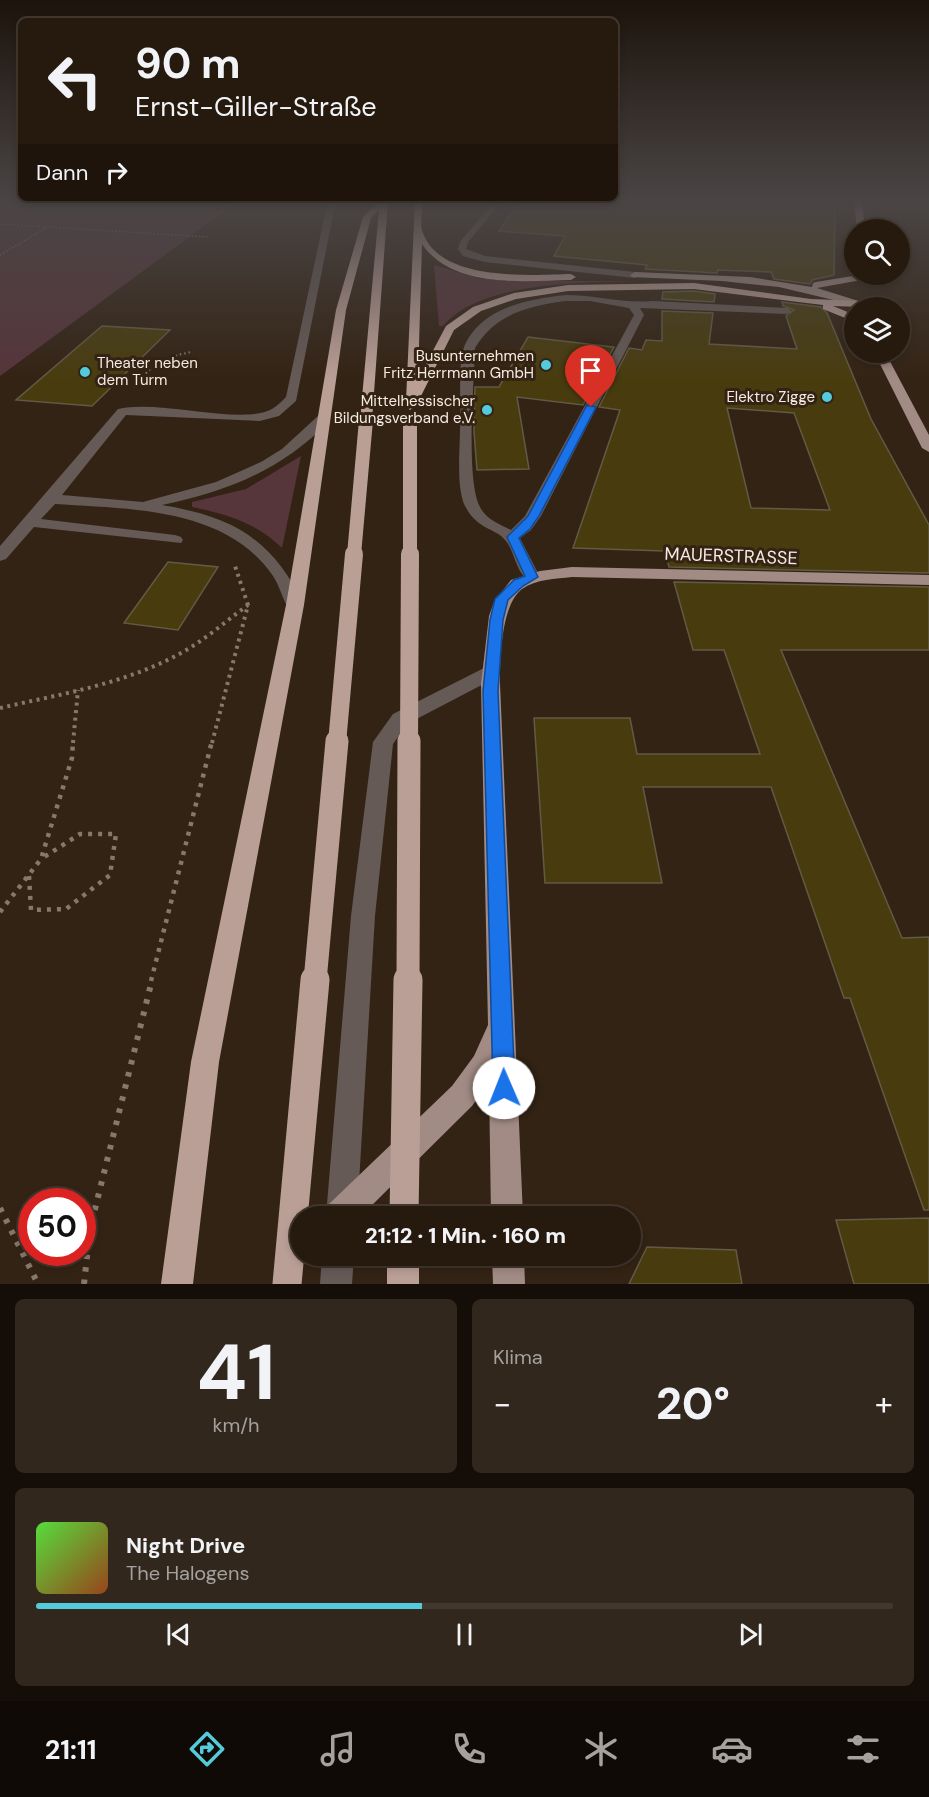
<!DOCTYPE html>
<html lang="de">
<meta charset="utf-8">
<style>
body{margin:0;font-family:"DM Sans",sans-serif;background:#32271d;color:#f1f3f6;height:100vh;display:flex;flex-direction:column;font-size:22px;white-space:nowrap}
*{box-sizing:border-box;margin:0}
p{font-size:20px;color:#a4a19e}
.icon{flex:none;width:33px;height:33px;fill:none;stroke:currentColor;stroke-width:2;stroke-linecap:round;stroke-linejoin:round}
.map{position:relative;height:1284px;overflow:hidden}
.sheet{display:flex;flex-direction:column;gap:15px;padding:15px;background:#150e08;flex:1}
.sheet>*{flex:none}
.guide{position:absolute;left:18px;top:18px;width:600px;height:183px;border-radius:9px;box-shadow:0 3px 9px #0003,0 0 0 2px #42382f;background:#261a0f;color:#f1f3f6;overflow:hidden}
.controls{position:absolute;left:844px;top:219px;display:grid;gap:12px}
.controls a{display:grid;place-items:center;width:66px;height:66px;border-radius:50%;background:#261a0f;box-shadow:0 3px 9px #0003,0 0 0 2px #42382f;font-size:30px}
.speed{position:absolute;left:18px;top:1188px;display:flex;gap:12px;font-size:30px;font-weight:700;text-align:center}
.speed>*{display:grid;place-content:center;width:78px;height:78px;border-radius:50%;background:#261a0f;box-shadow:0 3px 9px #0003,0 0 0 2px #42382f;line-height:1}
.speed .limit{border:9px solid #d22;background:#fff;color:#111}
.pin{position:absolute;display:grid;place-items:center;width:51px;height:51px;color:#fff;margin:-62px -26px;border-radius:50% 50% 50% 0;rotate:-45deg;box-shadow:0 0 6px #0007}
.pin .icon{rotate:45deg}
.me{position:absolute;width:66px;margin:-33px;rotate:359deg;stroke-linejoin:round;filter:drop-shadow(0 0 4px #0008)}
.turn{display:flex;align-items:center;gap:21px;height:126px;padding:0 18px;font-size:27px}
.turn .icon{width:78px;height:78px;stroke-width:2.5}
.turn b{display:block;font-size:42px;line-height:51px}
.then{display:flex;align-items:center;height:57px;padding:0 18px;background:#0003;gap:12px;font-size:22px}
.big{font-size:45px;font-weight:800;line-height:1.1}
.sheet .tile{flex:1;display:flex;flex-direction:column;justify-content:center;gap:9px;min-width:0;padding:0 21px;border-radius:9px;background:#32271d}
.sheet .dial{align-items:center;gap:0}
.dial b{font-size:78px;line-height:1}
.song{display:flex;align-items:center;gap:18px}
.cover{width:72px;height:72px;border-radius:9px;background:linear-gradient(135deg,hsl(110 70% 55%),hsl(20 70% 35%))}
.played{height:6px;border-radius:3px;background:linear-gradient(90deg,#53cbda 45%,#42382f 45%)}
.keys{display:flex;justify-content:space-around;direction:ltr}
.heat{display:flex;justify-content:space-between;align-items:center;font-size:33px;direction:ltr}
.sheet .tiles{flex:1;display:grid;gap:15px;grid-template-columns:1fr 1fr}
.tile:last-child{grid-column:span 2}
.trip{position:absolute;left:290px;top:1206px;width:351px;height:60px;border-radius:30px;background:#261a0f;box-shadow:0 3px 9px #0003,0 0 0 2px #42382f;font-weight:800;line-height:60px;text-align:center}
.dock{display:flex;height:96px;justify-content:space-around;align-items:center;background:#0f0a06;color:#a4a19e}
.dock .icon{width:42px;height:42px}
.dock .on{color:#53cbda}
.dock b{font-size:27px;color:#f1f3f6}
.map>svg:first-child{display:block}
.green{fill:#56353b}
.building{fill:#483c0f;stroke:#615a44;stroke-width:1.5;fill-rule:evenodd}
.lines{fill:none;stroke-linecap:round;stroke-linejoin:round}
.path-far4{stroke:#86786b;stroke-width:1.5;stroke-dasharray:1.5 2;stroke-linecap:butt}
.path-far3{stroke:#86786b;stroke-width:2;stroke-dasharray:1.5 3;stroke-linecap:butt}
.path-far2{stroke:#86786b;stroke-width:4;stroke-dasharray:3 4.5;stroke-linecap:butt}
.path-far1{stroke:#86786b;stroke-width:4.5;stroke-dasharray:4 6;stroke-linecap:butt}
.path{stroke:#86786b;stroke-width:6;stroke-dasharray:4.5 8;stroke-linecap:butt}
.minor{fill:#655a56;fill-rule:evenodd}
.major{fill:#a28b85;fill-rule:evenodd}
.highway{fill:#ba9f97;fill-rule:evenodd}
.highway-bridge-far3{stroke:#ba9f97;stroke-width:14}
.highway-bridge-far2{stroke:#ba9f97;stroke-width:18}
.highway-bridge-far1{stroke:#ba9f97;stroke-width:23}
.highway-bridge{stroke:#ba9f97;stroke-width:29}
.route{fill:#1a73e8;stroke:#114b97;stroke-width:1.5}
.poi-dot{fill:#53cbda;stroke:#332314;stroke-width:2}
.labels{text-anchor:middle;stroke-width:6;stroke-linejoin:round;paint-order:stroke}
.far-poi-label{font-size:15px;fill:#f6ebe2;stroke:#332314;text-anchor:end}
.street-label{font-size:18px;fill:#f6ebe2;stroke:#332314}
</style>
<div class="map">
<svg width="929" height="1284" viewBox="0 0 929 1284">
<rect width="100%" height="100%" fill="#332314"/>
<!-- green -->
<path class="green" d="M0 200H240L0 376Z
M434 265 478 278 504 281H636C581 283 481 281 443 326H439Z
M301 456 282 548C257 523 226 514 192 507V502L246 489Z"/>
<!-- building -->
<path class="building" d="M544 200H786L835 205 834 275 812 280 810 284 774 279 771 272 718 270 717 273 645 269 647 265 554 256 565 236 499 231 519 201 542 203Z
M694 291 715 294 714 302 662 299 663 292Z
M782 302 821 307 827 313 871 419 929 525V573L669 567 665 551 573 548 620 410 599 407 629 348 642 350 646 340 662 341V311L713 313 709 344 797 349 786 316 794 310 783 306ZM727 408 794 413 830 510 751 508Z
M102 326 170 330 92 406 16 400Z
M528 337 614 347 583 405 517 397 529 469 477 470 474 432 475 387H499Z
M168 562 218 567 178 630 124 623Z
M674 582 929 587V650H781L902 938 929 937V1210H924L850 998H844L771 787H643L662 883H545L534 718H630L637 754H760L724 650H693Z
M929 1218V1284H854L836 1220Z
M647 1247 736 1250 742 1284H629Z"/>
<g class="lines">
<!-- path-far4 -->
<path class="path-far4" d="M458 200 460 211
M0 224 209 237
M0 255 46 228"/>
<!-- path-far3 -->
<path class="path-far3" d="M134 387 149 370 164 367 177 355 191 352"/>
<!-- path-far2 -->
<path class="path-far2" d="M0 708C61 694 125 684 181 653 205 640 226 621 248 605
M73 743 78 690
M212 743 248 605 235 566"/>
<!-- path-far1 -->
<path class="path-far1" d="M29 876 31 910 66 909 110 875 116 834H80L41 859
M0 912 41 859 72 758 73 741
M151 981 212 741"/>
<!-- path -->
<path class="path" d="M0 1208 38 1284
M84 1284 90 1229 152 980"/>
<!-- minor -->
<path class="minor" d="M328 200H336L296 401 279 416 260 421 126 415 62 495 143 502 216 482 261 462 282 449 318 416H328V422C282 470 226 492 162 505 234 517 272 539 304 605L301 609H289C282 599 280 586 273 576 226 507 129 509 55 504L41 519 175 535 181 537 183 540 181 543 34 527 6 559 0 561V546L118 409C159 399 242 426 272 409 277 406 282 401 286 397Z
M495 200H503L468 242 466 249 485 256 635 272 640 275 635 278 485 262 463 256 458 249 460 242Z
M566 295C595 295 624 304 653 301L787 308 792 311 787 314 640 308 644 315 541 516 531 530 520 538 540 577 532 582C517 578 515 552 506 541 495 527 478 531 465 506 456 487 460 451 460 429 461 411 458 360 464 347 481 307 529 299 566 295ZM566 301H590L629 308 634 315 525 516 511 530C499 524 485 519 479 505 466 474 474 385 475 348 495 314 528 306 566 301Z
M490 665 497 667 499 672 497 677 407 724 393 744 375 916 357 1216H326L351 916 373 742 393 714Z
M322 1256H354L352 1284H320Z"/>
<!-- major -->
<path class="major" d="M854 200H862L865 230H857Z
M635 272 750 277 812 287 813 283 816 282 865 274 867 279 817 288 868 304 863 307 779 287 722 281 632 277 630 275Z
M874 352H885L929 435V452L922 448Z
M572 567 929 575V585L572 577C556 579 536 579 522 589 501 605 500 659 500 684L523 1216H491L489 1083 472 1106 361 1216H324L328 1205 452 1086 474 1056 488 1025 481 684 489 616 494 602 511 580 540 571Z
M492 1256H524L525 1284H493Z"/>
<!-- highway -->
<path class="highway" d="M380 200 388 201 372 420 366 424 360 420 379 210 371 218 346 310 304 605 219 1062 193 1284H161L191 1062 286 605 336 310 363 217Z
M415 200H423C423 210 419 224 423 233 441 282 530 275 571 274L576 277 571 280C523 281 453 289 422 244L418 379 446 326 473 307 514 293 568 285 694 283 811 299 863 301 868 304 863 307 833 306 855 315V322L823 309V305L694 289 568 291 516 299 481 311 454 330 416 406 410 410 404 406 406 401Z
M387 1256H419V1284H387Z"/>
<!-- highway-bridge-far3 -->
<path class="highway-bridge-far3" d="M354 555 366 420
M410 555V421"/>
<!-- highway-bridge-far2 -->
<path class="highway-bridge-far2" d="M337 743 354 554
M409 743 410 554"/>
<!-- highway-bridge-far1 -->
<path class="highway-bridge-far1" d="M315 981 337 741
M408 981 409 741"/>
<!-- highway-bridge -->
<path class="highway-bridge" d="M404 1216 408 980
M287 1284 315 980"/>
</g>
<!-- sky -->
<linearGradient id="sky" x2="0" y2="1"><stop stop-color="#1c130b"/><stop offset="0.53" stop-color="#4a4545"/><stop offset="1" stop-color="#4a4545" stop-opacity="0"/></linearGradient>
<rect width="929" height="380" fill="url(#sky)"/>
<!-- route -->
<path class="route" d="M587 405 596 407 539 516 530 529 519 538 538 577 523 586 508 600 503 620 498 691 515 1088 512 1096 504 1099 496 1096 493 1088 483 691 490 620 495 599 514 580 525 576 507 537 528 516Z"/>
<!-- markers -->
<g class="poi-dot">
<circle cx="546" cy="365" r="6"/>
<circle cx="85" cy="372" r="6"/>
<circle cx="827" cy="397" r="6"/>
<circle cx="487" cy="410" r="6"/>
</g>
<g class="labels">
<!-- far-poi labels -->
<g class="far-poi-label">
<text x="534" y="361">Busunternehmen<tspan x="534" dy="17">Fritz Herrmann GmbH</tspan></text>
<text x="97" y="368" text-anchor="start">Theater neben<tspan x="97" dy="17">dem Turm</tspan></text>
<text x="815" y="402">Elektro Zigge</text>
<text x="475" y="406">Mittelhessischer<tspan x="475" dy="17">Bildungsverband e.V.</tspan></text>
</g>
<!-- street labels -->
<g class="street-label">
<text transform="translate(731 556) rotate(2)" y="6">MAUERSTRASSE</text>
</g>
</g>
</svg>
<div class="controls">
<a><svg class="icon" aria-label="search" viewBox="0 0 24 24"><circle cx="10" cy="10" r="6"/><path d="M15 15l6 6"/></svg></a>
<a><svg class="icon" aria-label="layers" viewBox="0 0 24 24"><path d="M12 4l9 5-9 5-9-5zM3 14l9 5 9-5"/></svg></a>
</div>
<div class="speed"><div class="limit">50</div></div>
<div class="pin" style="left:591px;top:407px;background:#d93025"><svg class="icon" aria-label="arrive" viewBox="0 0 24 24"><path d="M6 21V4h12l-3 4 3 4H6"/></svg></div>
<svg class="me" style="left:504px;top:1088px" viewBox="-20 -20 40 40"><circle r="19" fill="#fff"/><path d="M0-13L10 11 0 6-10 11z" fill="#1a73e8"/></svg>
<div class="trip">21:12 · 1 Min. · 160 m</div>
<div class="guide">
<div class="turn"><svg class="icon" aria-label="left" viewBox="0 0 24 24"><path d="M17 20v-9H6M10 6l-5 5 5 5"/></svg><div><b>90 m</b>Ernst-Giller-Straße</div></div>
<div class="then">Dann<svg class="icon" aria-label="right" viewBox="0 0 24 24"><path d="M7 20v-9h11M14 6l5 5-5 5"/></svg></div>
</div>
</div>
<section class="sheet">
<div class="tiles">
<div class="tile dial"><b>41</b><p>km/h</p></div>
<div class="tile"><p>Klima</p>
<div class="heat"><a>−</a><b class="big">20°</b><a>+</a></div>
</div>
<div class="tile">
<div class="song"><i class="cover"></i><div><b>Night Drive</b><p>The Halogens</p></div></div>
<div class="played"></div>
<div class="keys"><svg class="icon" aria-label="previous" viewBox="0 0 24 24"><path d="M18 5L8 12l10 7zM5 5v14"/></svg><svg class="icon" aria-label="pause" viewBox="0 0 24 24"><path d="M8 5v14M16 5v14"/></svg><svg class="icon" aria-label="next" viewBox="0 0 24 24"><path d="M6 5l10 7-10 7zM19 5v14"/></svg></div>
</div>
</div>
</section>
<nav class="dock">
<b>21:11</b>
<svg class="icon on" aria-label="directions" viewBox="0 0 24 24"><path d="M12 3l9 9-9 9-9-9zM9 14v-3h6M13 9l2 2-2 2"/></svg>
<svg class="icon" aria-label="music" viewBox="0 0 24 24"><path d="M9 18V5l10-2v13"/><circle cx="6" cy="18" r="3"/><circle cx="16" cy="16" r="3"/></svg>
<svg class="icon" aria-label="phone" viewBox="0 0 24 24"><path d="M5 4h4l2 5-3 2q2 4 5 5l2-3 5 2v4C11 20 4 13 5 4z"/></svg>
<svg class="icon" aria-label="climate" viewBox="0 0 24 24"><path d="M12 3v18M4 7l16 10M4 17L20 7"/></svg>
<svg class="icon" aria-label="car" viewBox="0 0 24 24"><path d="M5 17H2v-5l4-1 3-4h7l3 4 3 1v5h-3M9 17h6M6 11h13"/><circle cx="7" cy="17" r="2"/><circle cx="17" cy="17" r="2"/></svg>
<svg class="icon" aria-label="filters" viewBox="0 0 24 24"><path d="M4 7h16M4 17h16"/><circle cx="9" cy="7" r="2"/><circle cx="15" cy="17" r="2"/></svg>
</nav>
